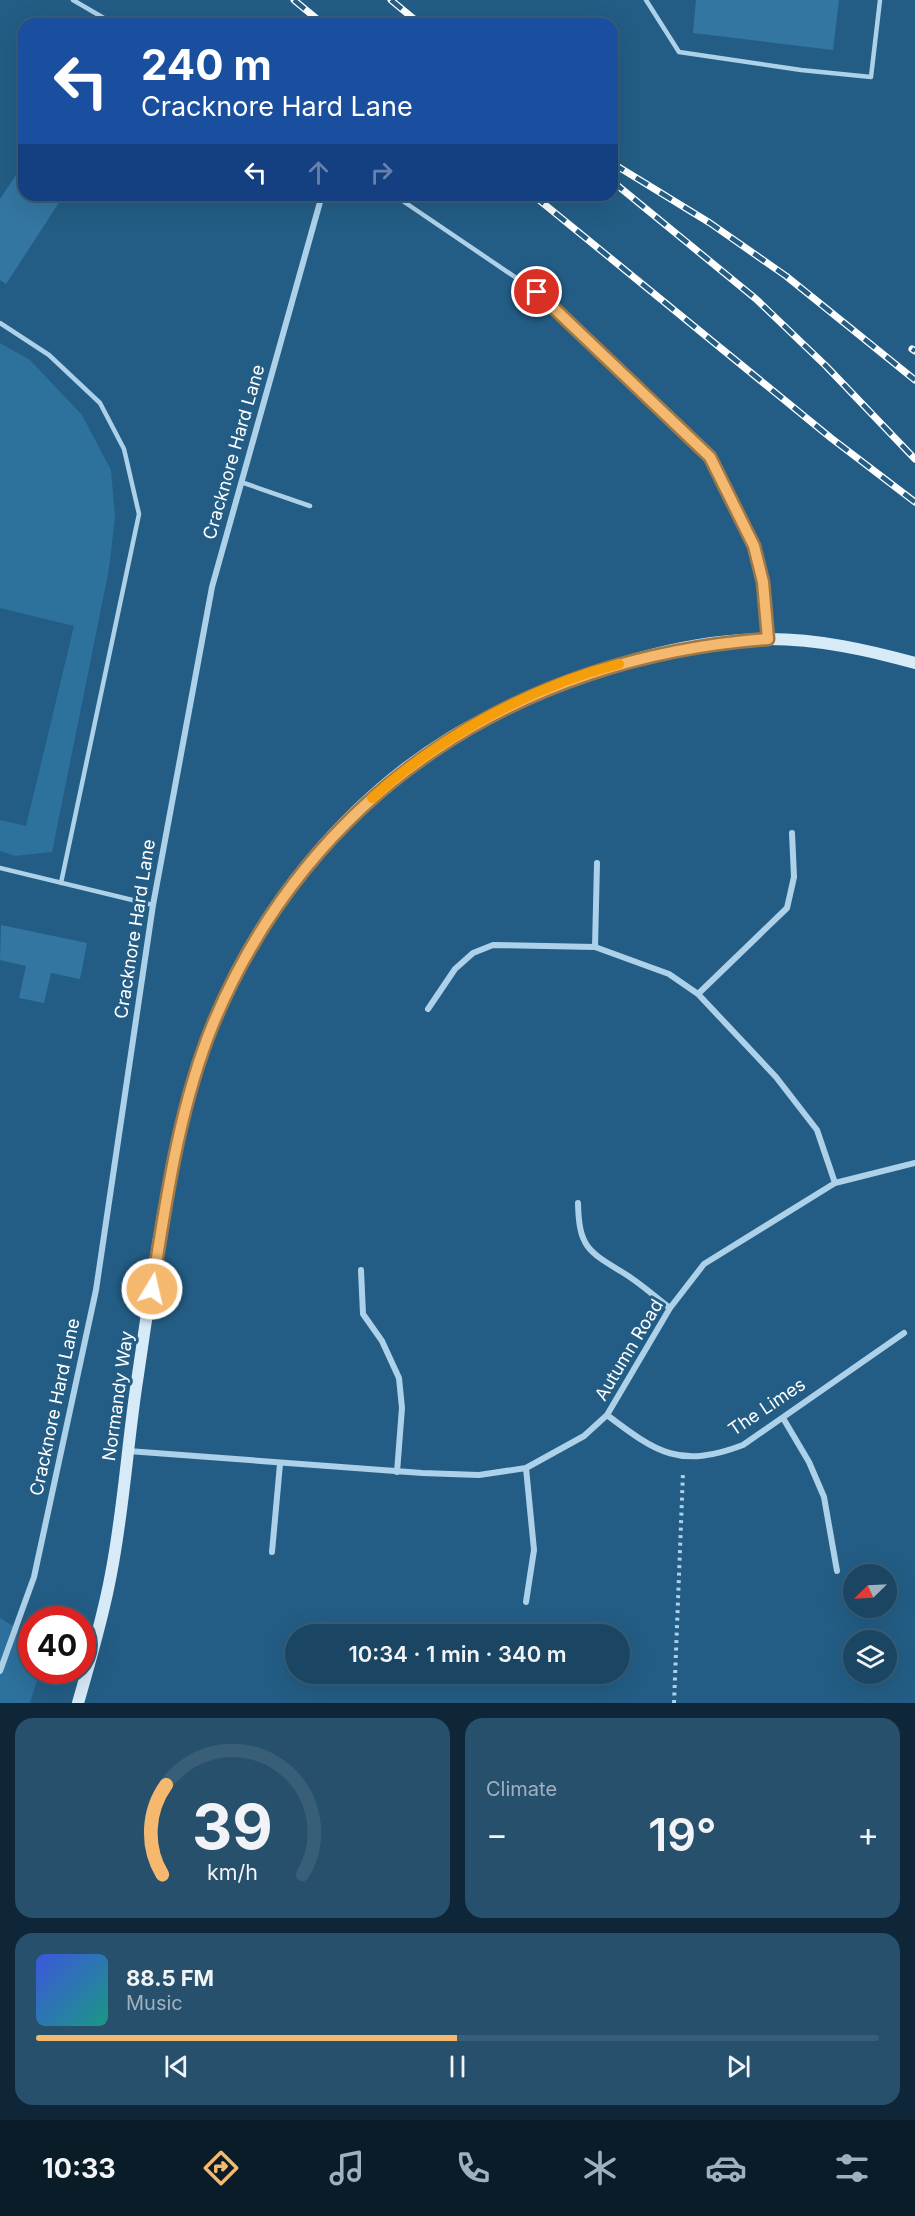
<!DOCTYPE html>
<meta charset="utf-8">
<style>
body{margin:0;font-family:Inter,sans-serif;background:#27506d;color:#f1f3f6;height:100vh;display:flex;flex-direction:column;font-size:22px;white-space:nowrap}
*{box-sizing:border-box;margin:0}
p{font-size:20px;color:#9fb1bf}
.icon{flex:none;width:33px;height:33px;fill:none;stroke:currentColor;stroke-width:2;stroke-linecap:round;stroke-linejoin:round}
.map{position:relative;height:1703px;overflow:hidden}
.details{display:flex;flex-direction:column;gap:15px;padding:15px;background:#0e2637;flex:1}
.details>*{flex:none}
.top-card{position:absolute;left:18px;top:18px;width:600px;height:183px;border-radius:18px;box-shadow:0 6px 24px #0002,0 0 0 2px #385e78;background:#1a4fa0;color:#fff;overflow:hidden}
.needle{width:39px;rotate:246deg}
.controls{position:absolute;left:843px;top:1564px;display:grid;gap:12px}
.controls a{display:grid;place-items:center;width:54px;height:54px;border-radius:50%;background:#1a4664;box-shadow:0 6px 24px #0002,0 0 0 2px #385e78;font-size:30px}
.speed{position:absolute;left:18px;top:1606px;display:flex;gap:12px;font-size:30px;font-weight:700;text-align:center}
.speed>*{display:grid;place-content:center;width:78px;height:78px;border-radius:50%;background:#1a4664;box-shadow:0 6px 24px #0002,0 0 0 2px #385e78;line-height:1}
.speed .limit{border:9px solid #d22;background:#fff;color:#111}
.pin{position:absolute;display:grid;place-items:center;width:51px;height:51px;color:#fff;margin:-26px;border:3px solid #fff;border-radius:50%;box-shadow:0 2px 6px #0007}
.me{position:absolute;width:66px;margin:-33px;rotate:9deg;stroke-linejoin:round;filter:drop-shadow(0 0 4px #0008)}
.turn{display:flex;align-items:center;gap:21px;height:126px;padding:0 24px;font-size:27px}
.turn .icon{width:78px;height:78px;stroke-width:2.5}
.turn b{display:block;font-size:42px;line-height:51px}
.lanes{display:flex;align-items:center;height:57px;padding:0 24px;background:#0003;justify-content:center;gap:30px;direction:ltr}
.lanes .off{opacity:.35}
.big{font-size:45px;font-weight:600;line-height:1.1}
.details .tile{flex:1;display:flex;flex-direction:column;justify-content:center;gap:9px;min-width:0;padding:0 21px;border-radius:18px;background:#27506d}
.details .dial{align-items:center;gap:0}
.dial svg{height:156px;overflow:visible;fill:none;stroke:#385e78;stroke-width:7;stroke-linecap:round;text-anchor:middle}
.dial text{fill:#f1f3f6;stroke:none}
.song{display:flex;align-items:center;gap:18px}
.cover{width:72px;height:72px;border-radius:9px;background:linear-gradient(135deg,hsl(230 70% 55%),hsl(170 70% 35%))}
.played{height:6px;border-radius:3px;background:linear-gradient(90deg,#f4b96f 50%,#385e78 50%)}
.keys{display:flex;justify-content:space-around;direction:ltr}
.heat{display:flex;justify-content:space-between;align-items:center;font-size:33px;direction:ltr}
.details .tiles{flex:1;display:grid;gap:15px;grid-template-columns:1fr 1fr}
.tile:last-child{grid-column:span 2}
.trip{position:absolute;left:285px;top:1624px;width:345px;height:60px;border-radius:30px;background:#1a4664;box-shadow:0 6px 24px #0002,0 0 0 2px #385e78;font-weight:600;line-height:60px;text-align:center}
.tabs{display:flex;height:96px;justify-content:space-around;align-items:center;background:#0a1c28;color:#9fb1bf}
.tabs .icon{width:42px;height:42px}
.tabs .selected{color:#f4b96f}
.tabs b{font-size:27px;color:#f1f3f6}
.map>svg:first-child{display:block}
.green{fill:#2d719d}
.building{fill:#3376a2}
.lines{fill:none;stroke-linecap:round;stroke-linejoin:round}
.path{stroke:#add1e9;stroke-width:4;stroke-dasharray:3 4.5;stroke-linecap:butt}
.lane{stroke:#add1e9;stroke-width:4.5}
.street{stroke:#add1e9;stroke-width:6}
.secondary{stroke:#d7eaf7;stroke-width:12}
.rail-casing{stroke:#fff;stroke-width:7}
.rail{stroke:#235d85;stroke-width:4.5;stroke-dasharray:14;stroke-linecap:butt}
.route-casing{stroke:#9f7848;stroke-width:15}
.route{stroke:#f4b96f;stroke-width:10}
.slow{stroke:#f59e0b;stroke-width:10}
.labels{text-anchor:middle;stroke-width:6;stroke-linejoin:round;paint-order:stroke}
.street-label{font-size:18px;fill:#fff;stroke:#235d85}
</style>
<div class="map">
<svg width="915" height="1703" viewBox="0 0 915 1703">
<rect width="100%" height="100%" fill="#235d85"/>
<!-- green -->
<path class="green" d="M0 343 30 360 82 415 111 470 115 517 109 569 52 852 15 856 0 851V820L26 826 74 626 0 608Z
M0 1618 31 1637 32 1671H40L30 1703H0Z"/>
<!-- building -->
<path class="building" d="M696 0H839L833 50 693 33Z
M24 163V195H64L6 284 0 280V199Z
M1 925 87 943 80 979 51 973 44 1003 19 998 26 966 0 960Z"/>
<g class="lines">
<!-- path -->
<path class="path" d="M674 1703 683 1473"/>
<!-- lane -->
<path class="lane" d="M73 0 114 24
M646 0 679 52 801 70 871 77 880 0
M394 195 537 292 710 457 754 546 763 582 768 639
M0 323 49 355 100 403 124 449 139 514 61 883
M241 482 310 506
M0 868 153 905"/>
<!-- street -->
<path class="street" d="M595 947 597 863
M698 994 787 908 794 877 792 833
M428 1009 455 969 473 953 493 945 595 947 669 974 698 994 776 1077 817 1130 835 1183
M578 1203C579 1246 587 1251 622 1272 639 1282 654 1296 670 1308
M361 1270 363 1314 382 1341 399 1378 402 1408 397 1472
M607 1415C657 1453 680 1469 743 1445L904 1333
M783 1418 809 1462 824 1497 837 1571
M128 1451 422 1473 479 1475 526 1468 584 1436 607 1415 670 1308 704 1264 835 1183 915 1163
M272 1552 280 1464
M526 1602 534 1550 526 1468
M0 1671 34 1577 96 1290 153 905 212 587 322 195"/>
<!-- secondary -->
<path class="secondary" d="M78 1703C90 1661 103 1618 111 1574 123 1513 127 1450 136 1388 154 1268 169 1143 211 1029 255 912 345 802 451 737 477 721 506 708 535 696 608 664 688 639 769 639 819 639 867 650 915 663"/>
<defs>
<path id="rail" d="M294 0 323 24
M391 0 420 24
M612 163 710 223 786 276 915 380
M612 181 756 299 826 366 915 459
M533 195 831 438 915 502
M912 349 915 351"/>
</defs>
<!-- rail casing -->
<use href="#rail" class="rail-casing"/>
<!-- rail -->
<use href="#rail" class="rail"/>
</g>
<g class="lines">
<defs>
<path id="route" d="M152 1289C166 1201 179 1107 213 1024 311 790 519 657 768 639L763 582 754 546 710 457 537 292"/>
</defs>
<!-- route casing -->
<use href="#route" class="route-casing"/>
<!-- route -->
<use href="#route" class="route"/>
<!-- slow -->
<path class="slow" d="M372 798C438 738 532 686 619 664"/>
</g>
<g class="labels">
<!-- street labels -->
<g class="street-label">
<text transform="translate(234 452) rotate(-74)" y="6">Cracknore Hard Lane</text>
<text transform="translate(135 929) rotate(-81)" y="6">Cracknore Hard Lane</text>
<text transform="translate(629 1350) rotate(-59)" y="6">Autumn Road</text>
<text transform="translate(118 1396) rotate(-82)" y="6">Normandy Way</text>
<text transform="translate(55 1407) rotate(-78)" y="6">Cracknore Hard Lane</text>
<text transform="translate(767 1407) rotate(-34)" y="6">The Limes</text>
</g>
</g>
</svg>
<div class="controls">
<a><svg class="needle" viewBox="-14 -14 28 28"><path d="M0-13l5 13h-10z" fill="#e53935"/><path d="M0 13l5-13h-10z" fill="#9fb1bf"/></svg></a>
<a><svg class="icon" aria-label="layers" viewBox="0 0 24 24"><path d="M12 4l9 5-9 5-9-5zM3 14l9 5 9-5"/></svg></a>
</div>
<div class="speed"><div class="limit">40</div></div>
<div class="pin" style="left:537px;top:292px;background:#d93025"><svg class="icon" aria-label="arrive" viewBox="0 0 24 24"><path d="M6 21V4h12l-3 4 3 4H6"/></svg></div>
<svg class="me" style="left:152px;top:1289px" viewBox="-20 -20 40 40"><circle r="17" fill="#f4b96f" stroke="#fff" stroke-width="3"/><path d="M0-11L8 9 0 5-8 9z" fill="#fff"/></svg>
<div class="trip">10:34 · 1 min · 340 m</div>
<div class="top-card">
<div class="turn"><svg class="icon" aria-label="left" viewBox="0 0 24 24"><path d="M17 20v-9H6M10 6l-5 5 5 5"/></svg><div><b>240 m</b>Cracknore Hard Lane</div></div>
<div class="lanes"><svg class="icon" aria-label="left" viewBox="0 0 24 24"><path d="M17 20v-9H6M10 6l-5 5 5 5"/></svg><svg class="icon off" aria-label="ahead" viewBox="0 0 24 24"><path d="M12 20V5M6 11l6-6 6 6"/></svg><svg class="icon off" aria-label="right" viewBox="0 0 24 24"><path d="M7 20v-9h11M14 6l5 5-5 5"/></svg></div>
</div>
</div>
<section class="details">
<div class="tiles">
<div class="tile dial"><svg viewBox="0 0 100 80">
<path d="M14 69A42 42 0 1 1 86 69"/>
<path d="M14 69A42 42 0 0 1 16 23" stroke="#f4b96f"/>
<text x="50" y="56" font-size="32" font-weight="700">39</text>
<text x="50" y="72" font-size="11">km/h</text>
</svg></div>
<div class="tile"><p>Climate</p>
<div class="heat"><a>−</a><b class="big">19°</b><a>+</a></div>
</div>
<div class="tile">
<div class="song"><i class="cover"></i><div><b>88.5 FM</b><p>Music</p></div></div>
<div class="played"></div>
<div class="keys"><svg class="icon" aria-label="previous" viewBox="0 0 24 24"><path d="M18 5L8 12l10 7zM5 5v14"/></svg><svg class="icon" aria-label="pause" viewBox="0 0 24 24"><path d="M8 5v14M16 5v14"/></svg><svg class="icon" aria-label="next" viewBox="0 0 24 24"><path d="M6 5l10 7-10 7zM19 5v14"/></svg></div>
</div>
</div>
</section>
<nav class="tabs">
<b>10:33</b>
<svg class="icon selected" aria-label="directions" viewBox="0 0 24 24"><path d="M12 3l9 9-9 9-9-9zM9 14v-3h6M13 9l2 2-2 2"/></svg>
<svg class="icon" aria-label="music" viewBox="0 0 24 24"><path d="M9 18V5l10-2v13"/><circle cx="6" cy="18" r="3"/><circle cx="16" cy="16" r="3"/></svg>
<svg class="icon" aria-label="phone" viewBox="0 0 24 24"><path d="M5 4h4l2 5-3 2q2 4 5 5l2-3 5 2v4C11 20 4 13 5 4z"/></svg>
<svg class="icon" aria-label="climate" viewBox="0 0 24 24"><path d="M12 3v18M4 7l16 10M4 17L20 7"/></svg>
<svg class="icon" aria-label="car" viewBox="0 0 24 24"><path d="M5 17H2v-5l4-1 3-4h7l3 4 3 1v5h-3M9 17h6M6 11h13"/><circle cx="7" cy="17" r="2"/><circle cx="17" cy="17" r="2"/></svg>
<svg class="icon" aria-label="filters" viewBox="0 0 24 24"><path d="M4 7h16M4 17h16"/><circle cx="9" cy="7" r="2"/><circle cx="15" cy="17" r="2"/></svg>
</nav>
